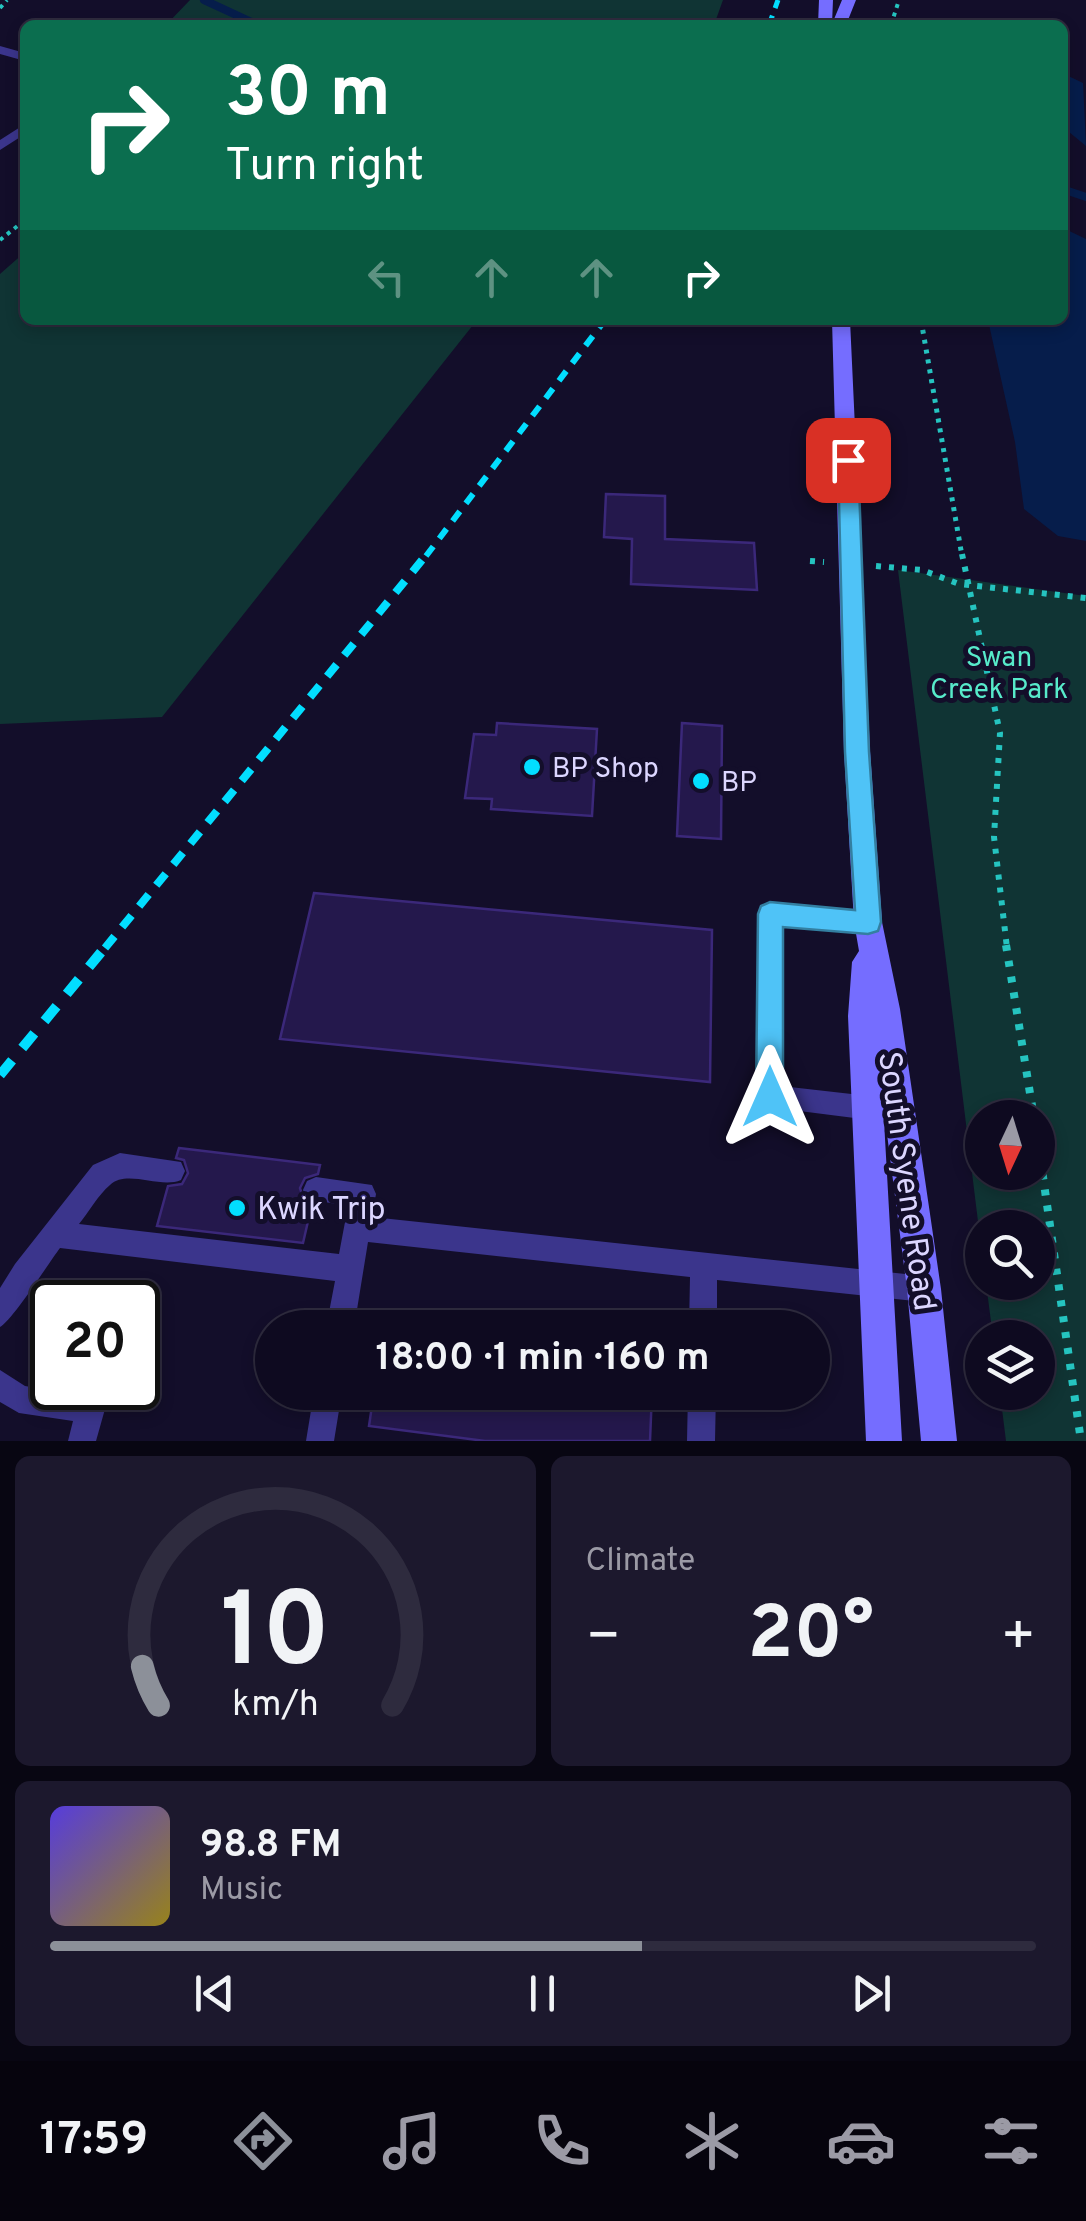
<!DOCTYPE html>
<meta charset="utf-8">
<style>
body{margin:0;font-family:Overpass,sans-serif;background:#1c182d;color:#f1f3f6;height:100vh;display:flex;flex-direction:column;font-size:38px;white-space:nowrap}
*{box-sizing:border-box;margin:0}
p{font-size:32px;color:#9b9aa5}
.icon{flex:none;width:55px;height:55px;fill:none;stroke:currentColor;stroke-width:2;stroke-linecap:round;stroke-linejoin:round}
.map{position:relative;height:1441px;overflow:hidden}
.sheet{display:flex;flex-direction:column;gap:15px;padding:15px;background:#080612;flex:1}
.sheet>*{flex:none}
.guide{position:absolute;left:20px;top:20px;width:1048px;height:305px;border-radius:15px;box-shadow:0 5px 15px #0003,0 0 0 2px #2e2b3e;background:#0b6e4f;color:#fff;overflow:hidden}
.needle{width:65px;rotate:184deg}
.fabs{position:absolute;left:965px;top:1100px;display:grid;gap:20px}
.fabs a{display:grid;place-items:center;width:90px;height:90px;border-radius:50%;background:#0e0a20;box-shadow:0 5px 15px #0003,0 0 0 2px #2e2b3e;font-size:50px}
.speed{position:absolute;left:30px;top:1280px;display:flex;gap:20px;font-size:50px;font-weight:700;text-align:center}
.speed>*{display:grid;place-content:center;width:130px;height:130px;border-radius:50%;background:#0e0a20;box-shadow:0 5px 15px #0003,0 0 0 2px #2e2b3e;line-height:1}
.speed .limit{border:5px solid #111;border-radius:15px;background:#fff;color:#111}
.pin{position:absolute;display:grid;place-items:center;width:85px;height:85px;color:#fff;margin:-42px;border-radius:20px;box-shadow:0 5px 15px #0006}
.me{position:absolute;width:110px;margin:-55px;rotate:0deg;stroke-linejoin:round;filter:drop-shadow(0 0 8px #0008)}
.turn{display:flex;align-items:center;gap:35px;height:210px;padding:0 40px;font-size:45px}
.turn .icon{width:130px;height:130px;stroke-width:2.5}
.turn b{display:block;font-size:70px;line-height:85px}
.lanes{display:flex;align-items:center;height:95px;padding:0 40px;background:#0003;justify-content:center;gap:50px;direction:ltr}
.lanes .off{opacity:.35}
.big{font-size:75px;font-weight:700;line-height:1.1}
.sheet .tile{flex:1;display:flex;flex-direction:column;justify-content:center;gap:15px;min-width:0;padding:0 35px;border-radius:15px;background:#1c182d}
.sheet .dial{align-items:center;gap:0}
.dial svg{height:260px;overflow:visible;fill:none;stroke:#2e2b3e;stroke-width:7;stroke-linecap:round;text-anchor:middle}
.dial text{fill:#f1f3f6;stroke:none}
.song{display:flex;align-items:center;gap:30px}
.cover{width:120px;height:120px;border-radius:15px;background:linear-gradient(135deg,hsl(250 70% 55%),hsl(50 70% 35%))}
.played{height:10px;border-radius:5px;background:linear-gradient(90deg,#8c9099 60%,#2e2b3e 60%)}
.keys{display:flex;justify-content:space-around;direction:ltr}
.heat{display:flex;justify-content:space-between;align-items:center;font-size:55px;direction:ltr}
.sheet .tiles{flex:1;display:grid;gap:15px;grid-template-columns:1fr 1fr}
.tile:last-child{grid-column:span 2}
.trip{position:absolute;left:255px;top:1310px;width:575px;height:100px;border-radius:50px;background:#0e0a20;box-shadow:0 5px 15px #0003,0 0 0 2px #2e2b3e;font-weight:700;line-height:100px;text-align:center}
.tabs{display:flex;height:160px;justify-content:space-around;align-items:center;background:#06040d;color:#9b9aa5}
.tabs .icon{width:70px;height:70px}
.tabs .active{color:#8c9099}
.tabs b{font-size:45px;color:#f1f3f6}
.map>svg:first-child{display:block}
.green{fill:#103434;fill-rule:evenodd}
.water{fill:#061d4b}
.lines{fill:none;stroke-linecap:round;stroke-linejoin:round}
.stream{stroke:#061d4b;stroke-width:8}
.building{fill:#24184c;stroke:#3b287a;stroke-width:2.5}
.path-far3{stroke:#25c4c0;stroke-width:4;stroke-dasharray:4 5;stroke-linecap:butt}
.path-far2{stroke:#25c4c0;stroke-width:5;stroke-dasharray:4 6;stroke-linecap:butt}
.path-far1{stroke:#25c4c0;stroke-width:6;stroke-dasharray:5 8;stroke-linecap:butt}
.path{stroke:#25c4c0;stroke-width:8;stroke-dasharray:6 10;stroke-linecap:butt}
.lane{fill:#3b358c;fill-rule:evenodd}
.secondary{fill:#756dff;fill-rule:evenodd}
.rail-far3{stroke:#02deff;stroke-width:5;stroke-dasharray:10 8;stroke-linecap:butt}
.rail-far2{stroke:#02deff;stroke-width:6;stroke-dasharray:12 10;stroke-linecap:butt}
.rail-far1{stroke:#02deff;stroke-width:8;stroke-dasharray:15 12;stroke-linecap:butt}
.rail{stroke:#02deff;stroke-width:10;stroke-dasharray:19 16;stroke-linecap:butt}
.route{fill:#4fc3f7;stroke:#337fa1;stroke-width:2.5}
.poi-dot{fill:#02deff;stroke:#130e2a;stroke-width:4}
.labels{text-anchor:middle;stroke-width:10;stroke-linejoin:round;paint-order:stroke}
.park-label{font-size:28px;fill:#57eaca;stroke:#130e2a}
.poi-label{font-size:28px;fill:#dcd6ff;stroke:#130e2a;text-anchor:start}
.near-street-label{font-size:32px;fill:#dcd6ff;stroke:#130e2a}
.near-poi-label{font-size:32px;fill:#dcd6ff;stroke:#130e2a;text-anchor:start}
</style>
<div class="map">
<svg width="1086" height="1441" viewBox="0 0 1086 1441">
<rect width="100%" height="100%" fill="#130e2a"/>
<!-- green -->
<path class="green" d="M190 0H723L714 25H166Z
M25 252V320H477L162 717 0 724V274Z
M898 570 1086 596V1441H1006L1000 1393 1038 1392V1338L993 1337 986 1283 1038 1282V1228H982V1254ZM982 1118H1038V1172H982Z"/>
<!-- water -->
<path class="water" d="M1062 73 1083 83 1086 146 1063 127Z
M1063 228 1086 239V541L1058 536 1024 509 1015 442 988 320H1062Z"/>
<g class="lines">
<!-- stream -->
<path class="stream" d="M204 0 258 25
M1062 189 1086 197"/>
</g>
<!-- building -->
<path class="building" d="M606 494 665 496V539L754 543 757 590 631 584 632 539 604 537Z
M497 723 597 729 592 816 491 809 492 799 465 798 474 734 496 735Z
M682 723 722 726 721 839 677 836Z
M314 893 712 930 710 1082 280 1039Z
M179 1148 320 1165 318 1174 305 1178 300 1188 304 1201 312 1204 303 1243 157 1226 168 1186 182 1184 188 1173 184 1160 176 1158Z
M374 1392H652L650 1441H485L369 1426Z"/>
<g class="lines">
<!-- path-far3 -->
<path class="path-far3" d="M0 8 7 0
M891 25 899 0
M0 240 25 220"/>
<!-- path-far2 -->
<path class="path-far2" d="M921 320 962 556"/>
<!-- path-far1 -->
<path class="path-far1" d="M962 554 1000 733 994 837 1007 948
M810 561 824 562
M876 566 922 570 959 584 1086 598"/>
<!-- path -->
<path class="path" d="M1006 945 1034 1118
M1038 1142 1081 1441"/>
<!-- lane -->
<path class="lane" d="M0 46 25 53V61L0 54Z
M25 124V134L0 150V140Z
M770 904 876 915 879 922 876 929 868 932 781 925V1086L878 1097 887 1100 890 1109 887 1118 878 1121 760 1106 757 1097 759 914 762 907Z
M120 1153 181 1162 185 1171 181 1180C160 1189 127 1169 110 1185 98 1195 89 1212 79 1224L339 1254 348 1206 307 1199 303 1190 307 1181 316 1177 372 1185 376 1194 372 1217 924 1276 934 1279 937 1289 934 1299 924 1302 717 1280V1328H689L690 1277 368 1242 354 1328H326L335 1281 60 1248C48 1264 12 1321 0 1327V1288L15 1264 93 1165Z
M0 1370 25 1386 101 1399 105 1409 96 1441H68L73 1421 19 1413 0 1402Z
M314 1392H342L334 1441H306Z
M688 1392H716L715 1441H687Z"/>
<!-- secondary -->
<path class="secondary" d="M819 0H833L832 24 842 0H856L846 25H818Z
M832 320H850L870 751 882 922 900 1009 941 1289 957 1441H921L907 1289 883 1103 902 1441H866L848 1016 852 962 859 951 854 922 844 751Z"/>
<!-- rail-far3 -->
<path class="rail-far3" d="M769 25 778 0"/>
<!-- rail-far2 -->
<path class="rail-far2" d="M426 556 605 320"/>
<!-- rail-far1 -->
<path class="rail-far1" d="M105 948 427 554"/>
<!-- rail -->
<path class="rail" d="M0 1075 107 945"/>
</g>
<!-- route -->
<path class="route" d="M848 453 858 460 869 752 881 922 878 931 868 934 783 927V1097L779 1107 770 1111 760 1107 756 1097 758 914 761 906 770 902 855 910 845 752 838 460Z"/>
<!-- markers -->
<g class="poi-dot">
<circle cx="532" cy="767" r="10"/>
<circle cx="701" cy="781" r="10"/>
<circle cx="237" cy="1208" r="10"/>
</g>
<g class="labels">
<!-- park labels -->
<g class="park-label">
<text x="999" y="666">Swan<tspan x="999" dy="32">Creek Park</tspan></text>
</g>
<!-- poi labels -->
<g class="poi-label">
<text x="552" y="777">BP Shop</text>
<text x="721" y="791">BP</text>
</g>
<!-- near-street labels -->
<g class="near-street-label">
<text transform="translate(908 1181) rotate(82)" y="11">South Syene Road</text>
</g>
<!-- near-poi labels -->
<g class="near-poi-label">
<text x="257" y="1219">Kwik Trip</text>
</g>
</g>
</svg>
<div class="fabs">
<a><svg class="needle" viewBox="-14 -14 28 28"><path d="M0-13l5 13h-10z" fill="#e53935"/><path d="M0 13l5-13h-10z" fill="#9b9aa5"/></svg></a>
<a><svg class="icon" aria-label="search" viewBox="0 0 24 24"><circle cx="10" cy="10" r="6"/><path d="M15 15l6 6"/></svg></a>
<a><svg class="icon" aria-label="layers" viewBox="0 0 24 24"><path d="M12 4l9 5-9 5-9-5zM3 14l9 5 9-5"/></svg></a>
</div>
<div class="speed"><div class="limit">20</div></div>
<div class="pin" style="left:848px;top:460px;background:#d93025"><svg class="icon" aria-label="arrive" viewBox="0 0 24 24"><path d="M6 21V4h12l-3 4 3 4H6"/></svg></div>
<svg class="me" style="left:770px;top:1097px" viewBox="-20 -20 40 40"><path d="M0-17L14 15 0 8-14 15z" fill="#4fc3f7" stroke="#fff" stroke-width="4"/></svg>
<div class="trip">18:00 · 1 min · 160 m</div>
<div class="guide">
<div class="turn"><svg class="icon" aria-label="right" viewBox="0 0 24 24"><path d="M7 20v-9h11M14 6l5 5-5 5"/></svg><div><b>30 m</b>Turn right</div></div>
<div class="lanes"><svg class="icon off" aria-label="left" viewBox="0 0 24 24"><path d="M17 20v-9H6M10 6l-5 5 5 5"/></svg><svg class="icon off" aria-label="ahead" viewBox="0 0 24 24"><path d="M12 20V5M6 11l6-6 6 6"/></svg><svg class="icon off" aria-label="ahead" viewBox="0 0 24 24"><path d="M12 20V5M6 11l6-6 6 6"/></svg><svg class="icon" aria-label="right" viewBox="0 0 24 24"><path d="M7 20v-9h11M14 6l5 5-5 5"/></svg></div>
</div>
</div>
<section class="sheet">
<div class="tiles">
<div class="tile dial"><svg viewBox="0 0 100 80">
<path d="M14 69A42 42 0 1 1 86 69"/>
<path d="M14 69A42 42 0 0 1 9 57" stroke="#8c9099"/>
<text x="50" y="56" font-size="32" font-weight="700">10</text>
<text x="50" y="72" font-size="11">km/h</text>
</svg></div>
<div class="tile"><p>Climate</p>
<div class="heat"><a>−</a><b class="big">20°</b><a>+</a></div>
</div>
<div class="tile">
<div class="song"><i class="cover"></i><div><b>98.8 FM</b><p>Music</p></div></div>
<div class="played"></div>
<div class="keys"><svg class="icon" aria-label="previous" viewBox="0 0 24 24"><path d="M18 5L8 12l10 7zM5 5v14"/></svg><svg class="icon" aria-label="pause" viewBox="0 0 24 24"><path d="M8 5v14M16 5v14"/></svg><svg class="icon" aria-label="next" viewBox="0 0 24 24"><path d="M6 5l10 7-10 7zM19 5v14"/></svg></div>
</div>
</div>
</section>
<nav class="tabs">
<b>17:59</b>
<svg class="icon active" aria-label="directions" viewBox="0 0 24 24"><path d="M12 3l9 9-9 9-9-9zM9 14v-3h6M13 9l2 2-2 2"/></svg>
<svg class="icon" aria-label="music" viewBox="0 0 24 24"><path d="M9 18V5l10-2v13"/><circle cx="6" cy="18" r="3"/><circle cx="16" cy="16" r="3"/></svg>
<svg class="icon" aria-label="phone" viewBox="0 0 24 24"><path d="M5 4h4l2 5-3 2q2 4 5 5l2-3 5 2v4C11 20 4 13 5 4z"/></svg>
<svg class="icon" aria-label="climate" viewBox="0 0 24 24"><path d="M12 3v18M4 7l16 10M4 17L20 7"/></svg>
<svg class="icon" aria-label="car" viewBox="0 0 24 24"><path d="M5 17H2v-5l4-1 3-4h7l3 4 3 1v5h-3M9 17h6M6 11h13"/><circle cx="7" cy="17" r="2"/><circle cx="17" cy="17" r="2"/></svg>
<svg class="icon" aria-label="filters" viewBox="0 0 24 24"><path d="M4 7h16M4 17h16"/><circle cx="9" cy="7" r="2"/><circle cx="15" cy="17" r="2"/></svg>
</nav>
